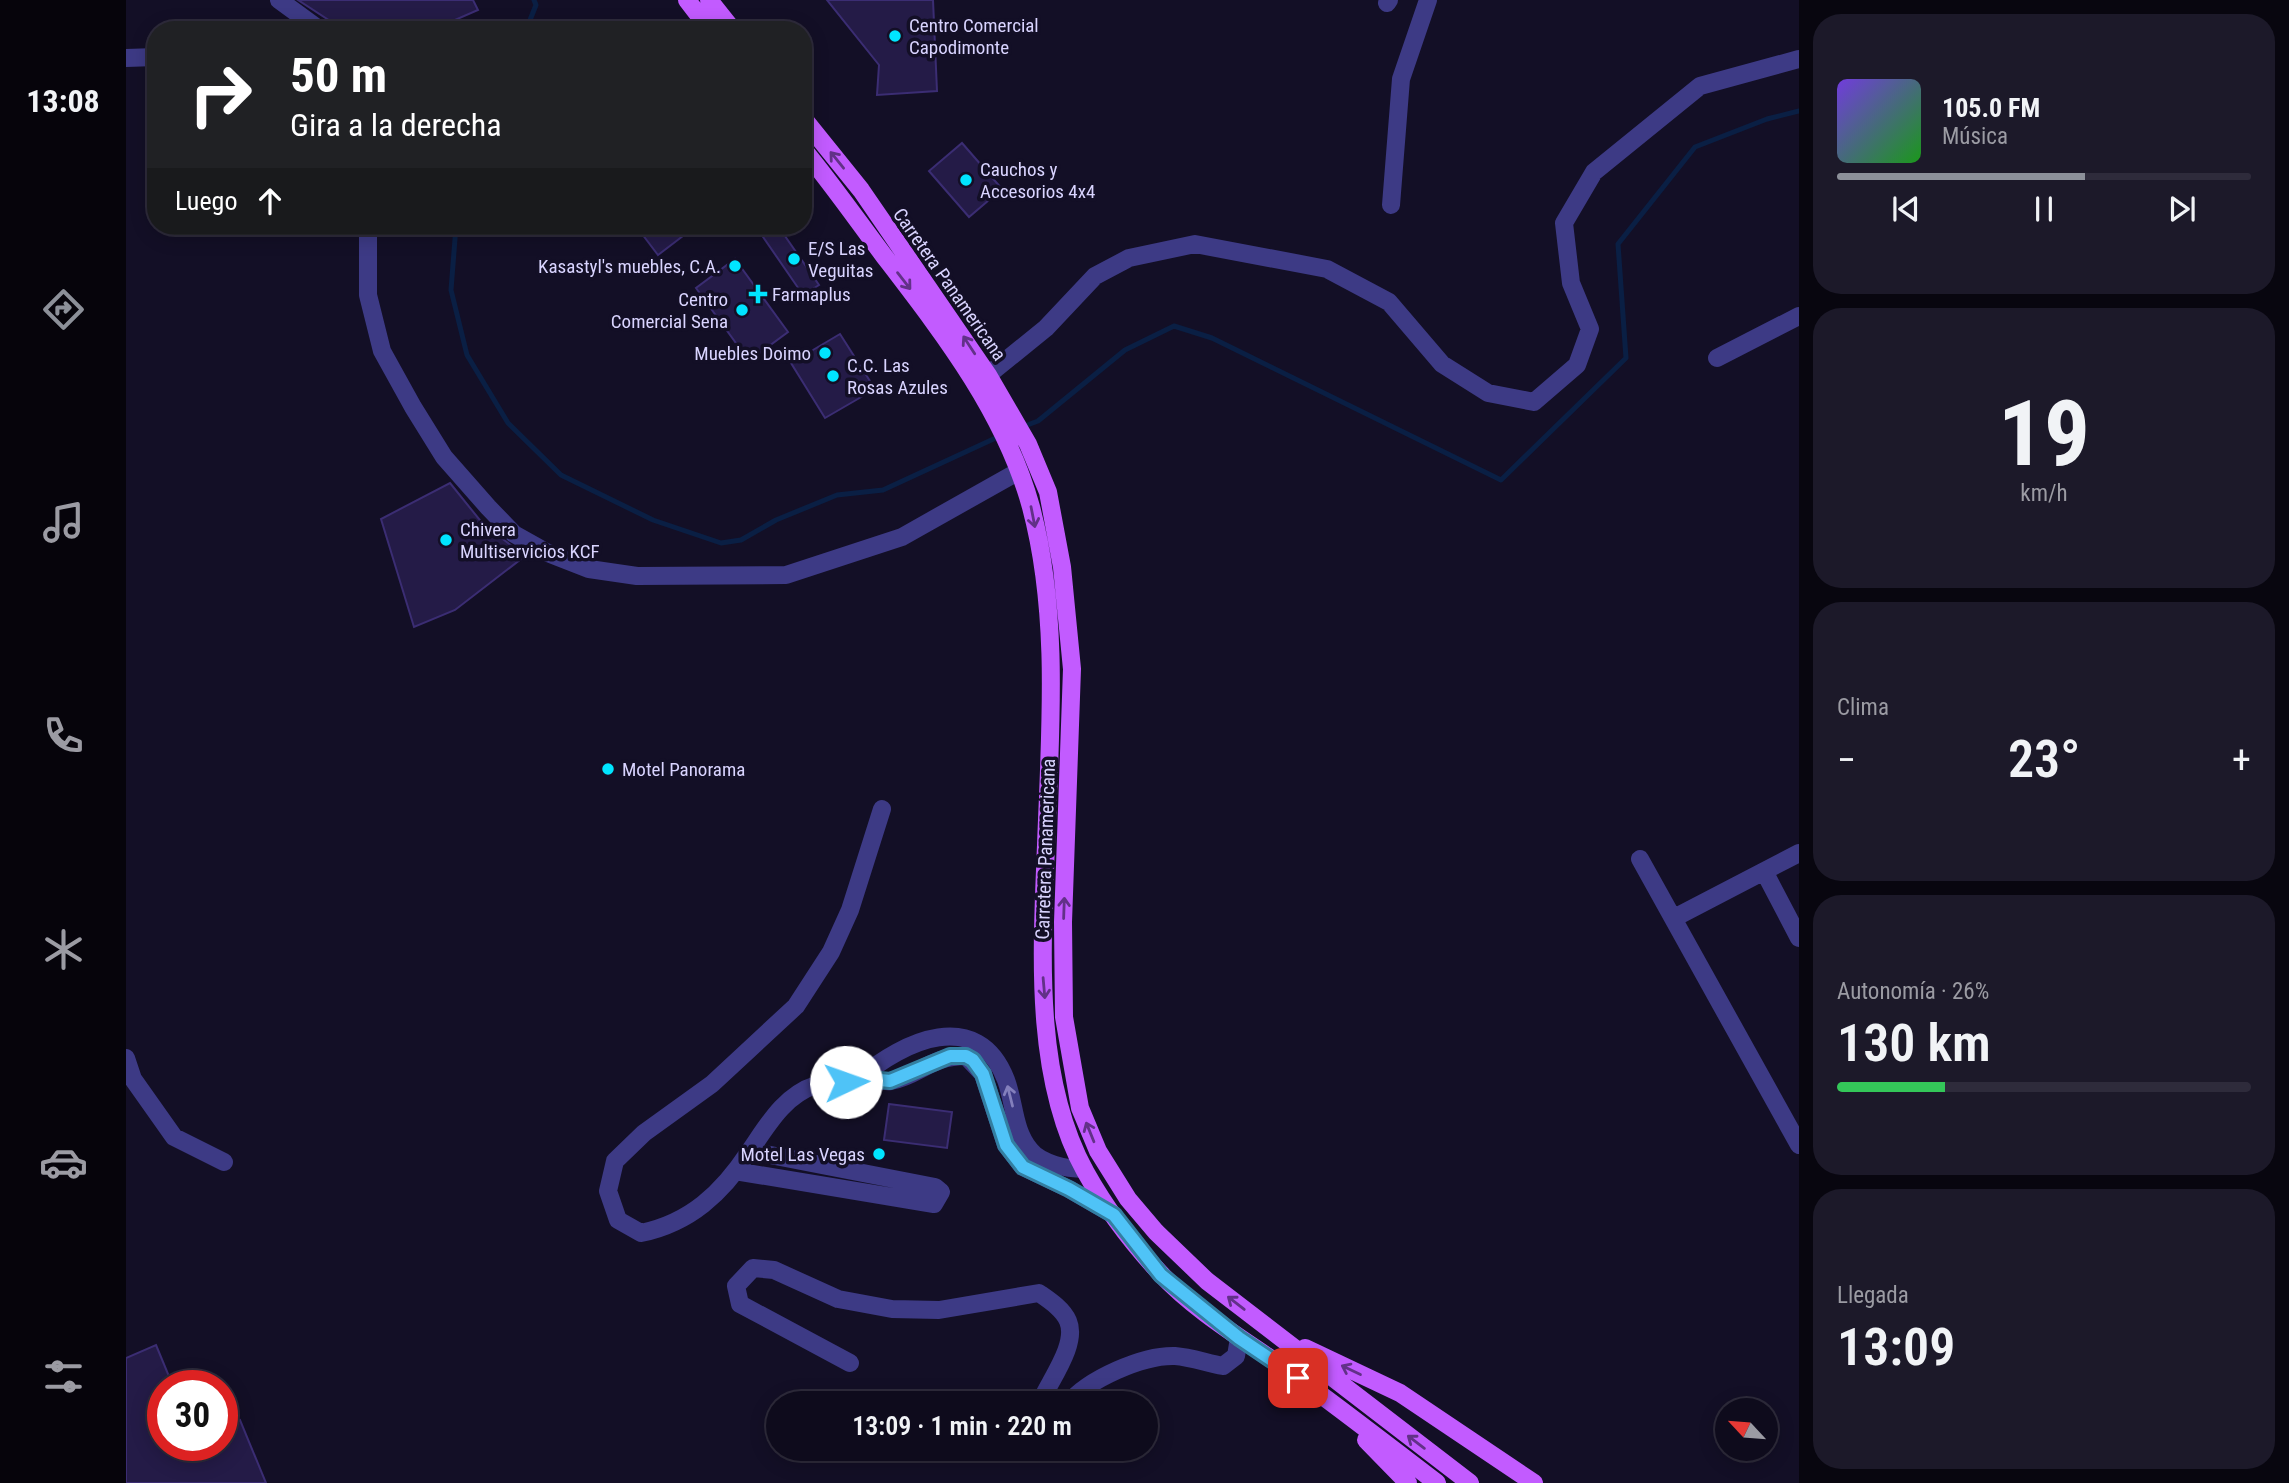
<!DOCTYPE html>
<html lang="es">
<meta charset="utf-8">
<style>
body{margin:0;font-family:"Roboto Condensed",sans-serif;background:#1c1929;color:#f1f3f6;height:100vh;display:flex;flex-direction:column;font-size:26px;white-space:nowrap}
*{box-sizing:border-box;margin:0}
p{font-size:23px;color:#9b9ba3}
.icon{flex:none;width:38px;height:38px;fill:none;stroke:currentColor;stroke-width:2;stroke-linecap:round;stroke-linejoin:round}
.map{position:relative;flex:1;overflow:hidden}
.details{display:flex;flex-direction:column;gap:14px;padding:14px;background:#08060f;width:490px}
.details>*{flex:none}
.top-card{position:absolute;left:21px;top:21px;width:665px;height:214px;border-radius:28px;box-shadow:0 4px 18px #0003,0 0 0 2px #2e2b3b;background:#202124;color:#fff;overflow:hidden}
.needle{width:46px;rotate:296deg}
.tools{position:absolute;left:1589px;top:1398px;display:grid;gap:14px}
.tools a{display:grid;place-items:center;width:63px;height:63px;border-radius:50%;background:#0e0b1c;box-shadow:0 4px 18px #0003,0 0 0 2px #2e2b3b;font-size:35px}
.speed{position:absolute;left:21px;top:1370px;display:flex;gap:14px;font-size:35px;font-weight:700;text-align:center}
.speed>*{display:grid;place-content:center;width:91px;height:91px;border-radius:50%;background:#0e0b1c;box-shadow:0 4px 18px #0003,0 0 0 2px #2e2b3b;line-height:1}
.speed .limit{border:10px solid #d22;background:#fff;color:#111}
.pin{position:absolute;display:grid;place-items:center;width:60px;height:60px;color:#fff;margin:-30px;border-radius:14px;box-shadow:0 4px 10px #0006}
.me{position:absolute;width:77px;margin:-38px;rotate:87deg;stroke-linejoin:round;filter:drop-shadow(0 0 5px #0008)}
.turn{display:flex;align-items:center;gap:24px;height:147px;padding:0 28px;font-size:32px}
.turn .icon{width:91px;height:91px;stroke-width:2.5}
.turn b{display:block;font-size:49px;line-height:60px}
.then{display:flex;align-items:center;height:66px;padding:0 28px;background:#0003;gap:14px;font-size:26px}
.big{font-size:52px;font-weight:600;line-height:1.1}
.details .tile{flex:1;display:flex;flex-direction:column;justify-content:center;gap:10px;min-width:0;padding:0 24px;border-radius:28px;background:#1c1929}
.details .dial{align-items:center;gap:0}
.dial b{font-size:91px;line-height:1}
.song{display:flex;align-items:center;gap:21px}
.cover{width:84px;height:84px;border-radius:10px;background:linear-gradient(135deg,hsl(260 70% 55%),hsl(120 70% 35%))}
.played{height:7px;border-radius:4px;background:linear-gradient(90deg,#8c9099 60%,#2e2b3b 60%)}
.keys{display:flex;justify-content:space-around;direction:ltr}
.heat{display:flex;justify-content:space-between;align-items:center;font-size:38px;direction:ltr}
.charge{height:10px;border-radius:5px;background:linear-gradient(90deg,#34c759 26%,#2e2b3b 0)}
.trip{position:absolute;left:640px;top:1391px;width:392px;height:70px;border-radius:35px;background:#0e0b1c;box-shadow:0 4px 18px #0003,0 0 0 2px #2e2b3b;font-weight:600;line-height:70px;text-align:center}
main{display:flex;flex:1;min-height:0}
.tab-bar{display:flex;flex-direction:column;width:126px;justify-content:space-around;align-items:center;background:#06040b;color:#9b9ba3}
.tab-bar .icon{width:49px;height:49px}
.tab-bar .active{color:#8c9099}
.tab-bar b{font-size:32px;color:#f1f3f6}
.map>svg:first-child{display:block}
.lines{fill:none;stroke-linecap:round;stroke-linejoin:round}
.stream{stroke:#0a1f44;stroke-width:5}
.building{fill:#241b47;stroke:#3b2d73;stroke-width:2}
.minor{stroke:#3d3a85;stroke-width:18}
.major{stroke:#c25bff;stroke-width:18}
.oneway{stroke:#623188}
.oneway2{stroke:#837fbc}
.route-casing{stroke:#337fa1;stroke-width:18}
.route{stroke:#4fc3f7;stroke-width:12}
.poi-dot{fill:#00e5ff;stroke:#130f26;stroke-width:2.5}
.labels{text-anchor:middle;stroke-width:7;stroke-linejoin:round;paint-order:stroke}
.poi-label{font-size:19px;fill:#d9d4ff;stroke:#130f26;text-anchor:start}
.street-label{font-size:19px;fill:#d9d4ff;stroke:#130f26}
</style>
<main>
<nav class="tab-bar">
<b>13:08</b>
<svg class="icon active" aria-label="directions" viewBox="0 0 24 24"><path d="M12 3l9 9-9 9-9-9zM9 14v-3h6M13 9l2 2-2 2"/></svg>
<svg class="icon" aria-label="music" viewBox="0 0 24 24"><path d="M9 18V5l10-2v13"/><circle cx="6" cy="18" r="3"/><circle cx="16" cy="16" r="3"/></svg>
<svg class="icon" aria-label="phone" viewBox="0 0 24 24"><path d="M5 4h4l2 5-3 2q2 4 5 5l2-3 5 2v4C11 20 4 13 5 4z"/></svg>
<svg class="icon" aria-label="climate" viewBox="0 0 24 24"><path d="M12 3v18M4 7l16 10M4 17L20 7"/></svg>
<svg class="icon" aria-label="car" viewBox="0 0 24 24"><path d="M5 17H2v-5l4-1 3-4h7l3 4 3 1v5h-3M9 17h6M6 11h13"/><circle cx="7" cy="17" r="2"/><circle cx="17" cy="17" r="2"/></svg>
<svg class="icon" aria-label="filters" viewBox="0 0 24 24"><path d="M4 7h16M4 17h16"/><circle cx="9" cy="7" r="2"/><circle cx="15" cy="17" r="2"/></svg>
</nav>
<div class="map">
<svg width="1673" height="1483" viewBox="0 0 1673 1483">
<rect width="100%" height="100%" fill="#130f26"/>
<g class="lines">
<!-- stream -->
<path class="stream" d="M400 30 410 5 408 0
M330 226 325 290 341 355 382 423 435 475 527 520 595 543 615 540 650 520 711 495 757 490 874 436
M896 427 912 421 999 350 1048 326 1086 338 1375 480 1500 358 1492 244 1569 147 1641 119 1673 111"/>
</g>
<!-- building -->
<path class="building" d="M172 0H347L352 10 306 30H218Z
M701 0H807L811 91 751 95 753 65Z
M836 143 876 189 843 217 803 171Z
M510 226H570L532 255Z
M647 226H652L693 285 677 295 635 234Z
M609 259 662 332 623 361 570 288Z
M714 334 749 389 699 418 665 363Z
M324 483 357 524 399 556 329 610 288 627 255 519Z
M763 1104 826 1112 821 1148 758 1140Z
M30 1345 47 1386H37V1446H96V1426L114 1420 140 1483H0V1358Z"/>
<g class="lines">
<!-- minor -->
<path class="minor" d="M153 0 194 30
M1261 3 1263 0
M0 58 30 57
M1265 205 1275 79 1302 0
M242 226V295L256 351 287 407 318 457 362 507 388 534 422 553 463 569 511 576 660 575 776 537 893 471
M1591 358 1673 316
M862 375 920 328 969 276 1003 258 1069 244 1201 269 1263 302 1316 364 1362 393 1408 402 1451 365 1464 329 1445 283 1438 223 1468 172 1574 86 1673 59
M756 809 724 910 705 952 670 1006 586 1084 518 1133 489 1161 482 1191 492 1220 515 1233C564 1223 596 1193 623 1152 641 1126 658 1095 690 1085 700 1082 729 1078 738 1078 747 1079 757 1082 765 1081 793 1076 804 1056 840 1056L857 1074 880 1145 897 1167 943 1189 988 1215
M1514 859 1673 1145
M1639 873 1673 938
M1548 918 1673 853
M0 1058 7 1079 48 1137 98 1162
M734 1078C777 1041 852 1006 880 1080 889 1104 887 1129 904 1150 915 1164 941 1169 958 1169
M609 1171 808 1204 815 1192 809 1187 624 1151
M724 1363 614 1304 610 1286 627 1268 648 1270 712 1299 766 1309 813 1310 913 1293C923 1300 937 1309 942 1321 952 1344 924 1380 915 1401L918 1404
M942 1404C962 1379 1017 1355 1049 1356 1064 1357 1081 1363 1097 1366L1110 1356 1113 1338"/>
<!-- major -->
<path class="major" d="M561 0 584 30
M583 0 607 30
M677 118 735 190 862 375 902 444 922 492 936 567 946 669 937 922 938 1017 954 1108 972 1151 1002 1199 1030 1232 1081 1281 1344 1483
M677 149C706 184 731 220 758 256 817 333 879 412 905 507 934 616 924 734 920 845 916 949 907 1076 959 1171 979 1207 1006 1243 1034 1273 1073 1315 1126 1344 1172 1378 1219 1412 1265 1448 1311 1483
M1179 1348 1274 1393 1408 1483
M1240 1440 1282 1483"/>
</g>
<!-- one-way arrows -->
<defs><path id="oneway-shaft" d="M-6 0H5M1.5-3L5.5 0L1.5 3" fill="none" stroke-width="1.6" stroke-linecap="round" stroke-linejoin="round" transform="scale(1.75)"/></defs>
<g class="oneway">
<use href="#oneway-shaft" transform="translate(711 160) rotate(-129)"/>
<use href="#oneway-shaft" transform="translate(778 281) rotate(52)"/>
<use href="#oneway-shaft" transform="translate(843 345) rotate(-123)"/>
<use href="#oneway-shaft" transform="translate(907 517) rotate(79)"/>
<use href="#oneway-shaft" transform="translate(938 908) rotate(-88)"/>
<use href="#oneway-shaft" transform="translate(918 988) rotate(85)"/>
<use href="#oneway-shaft" transform="translate(964 1132) rotate(-112)"/>
<use href="#oneway-shaft" transform="translate(1110 1303) rotate(-142)"/>
<use href="#oneway-shaft" transform="translate(1225 1370) rotate(-154)"/>
<use href="#oneway-shaft" transform="translate(1290 1442) rotate(-143)"/>
</g>
<use class="oneway2" href="#oneway-shaft" transform="translate(884 1096) rotate(-104)"/>
<g class="lines">
<defs>
<path id="route" d="M720 1082 734 1078 764 1081 824 1056H840L847 1060 857 1074 880 1145 897 1167 943 1189 988 1215 1035 1275 1113 1338 1172 1378"/>
</defs>
<!-- route casing -->
<use href="#route" class="route-casing"/>
<!-- route -->
<use href="#route" class="route"/>
</g>
<!-- markers -->
<g class="poi-dot">
<circle cx="769" cy="36" r="7"/>
<circle cx="840" cy="180" r="7"/>
<circle cx="668" cy="259" r="7"/>
<circle cx="609" cy="266" r="7"/>
<path d="M628.5 283.5h7v7h7v7h-7v7h-7v-7h-7v-7h7z"/>
<circle cx="616" cy="310" r="7"/>
<circle cx="699" cy="353" r="7"/>
<circle cx="707" cy="376" r="7"/>
<circle cx="320" cy="540" r="7"/>
<circle cx="482" cy="769" r="7"/>
<circle cx="753" cy="1154" r="7"/>
</g>
<g class="labels">
<!-- poi labels -->
<g class="poi-label">
<text x="783" y="32">Centro Comercial<tspan x="783" dy="22">Capodimonte</tspan></text>
<text x="854" y="176">Cauchos y<tspan x="854" dy="22">Accesorios 4x4</tspan></text>
<text x="682" y="255">E/S Las<tspan x="682" dy="22">Veguitas</tspan></text>
<text x="595" y="273" text-anchor="end">Kasastyl's muebles, C.A.</text>
<text x="646" y="301">Farmaplus</text>
<text x="602" y="306" text-anchor="end">Centro<tspan x="602" dy="22">Comercial Sena</tspan></text>
<text x="685" y="360" text-anchor="end">Muebles Doimo</text>
<text x="721" y="372">C.C. Las<tspan x="721" dy="22">Rosas Azules</tspan></text>
<text x="334" y="536">Chivera<tspan x="334" dy="22">Multiservicios KCF</tspan></text>
<text x="496" y="776">Motel Panorama</text>
<text x="739" y="1161" text-anchor="end">Motel Las Vegas</text>
</g>
<!-- street labels -->
<g class="street-label">
<text transform="translate(824 284) rotate(55)" y="7">Carretera Panamericana</text>
<text transform="translate(919 849) rotate(-88)" y="7">Carretera Panamericana</text>
</g>
</g>
</svg>
<div class="tools">
<a><svg class="needle" viewBox="-14 -14 28 28"><path d="M0-13l5 13h-10z" fill="#e53935"/><path d="M0 13l5-13h-10z" fill="#9b9ba3"/></svg></a>
</div>
<div class="speed"><div class="limit">30</div></div>
<div class="pin" style="left:1172px;top:1378px;background:#d93025"><svg class="icon" aria-label="arrive" viewBox="0 0 24 24"><path d="M6 21V4h12l-3 4 3 4H6"/></svg></div>
<svg class="me" style="left:720px;top:1082px" viewBox="-20 -20 40 40"><circle r="19" fill="#fff"/><path d="M0-13L10 11 0 6-10 11z" fill="#4fc3f7"/></svg>
<div class="trip">13:09 · 1 min · 220 m</div>
<div class="top-card">
<div class="turn"><svg class="icon" aria-label="right" viewBox="0 0 24 24"><path d="M7 20v-9h11M14 6l5 5-5 5"/></svg><div><b>50 m</b>Gira a la derecha</div></div>
<div class="then">Luego<svg class="icon" aria-label="ahead" viewBox="0 0 24 24"><path d="M12 20V5M6 11l6-6 6 6"/></svg></div>
</div>
</div>
<section class="details">
<div class="tile">
<div class="song"><i class="cover"></i><div><b>105.0 FM</b><p>Música</p></div></div>
<div class="played"></div>
<div class="keys"><svg class="icon" aria-label="previous" viewBox="0 0 24 24"><path d="M18 5L8 12l10 7zM5 5v14"/></svg><svg class="icon" aria-label="pause" viewBox="0 0 24 24"><path d="M8 5v14M16 5v14"/></svg><svg class="icon" aria-label="next" viewBox="0 0 24 24"><path d="M6 5l10 7-10 7zM19 5v14"/></svg></div>
</div>
<div class="tile dial"><b>19</b><p>km/h</p></div>
<div class="tile"><p>Clima</p>
<div class="heat"><a>−</a><b class="big">23°</b><a>+</a></div>
</div>
<div class="tile"><p>Autonomía · 26%</p><b class="big">130 km</b><div class="charge"></div></div>
<div class="tile"><p>Llegada</p><b class="big">13:09</b></div>
</section>
</main>
